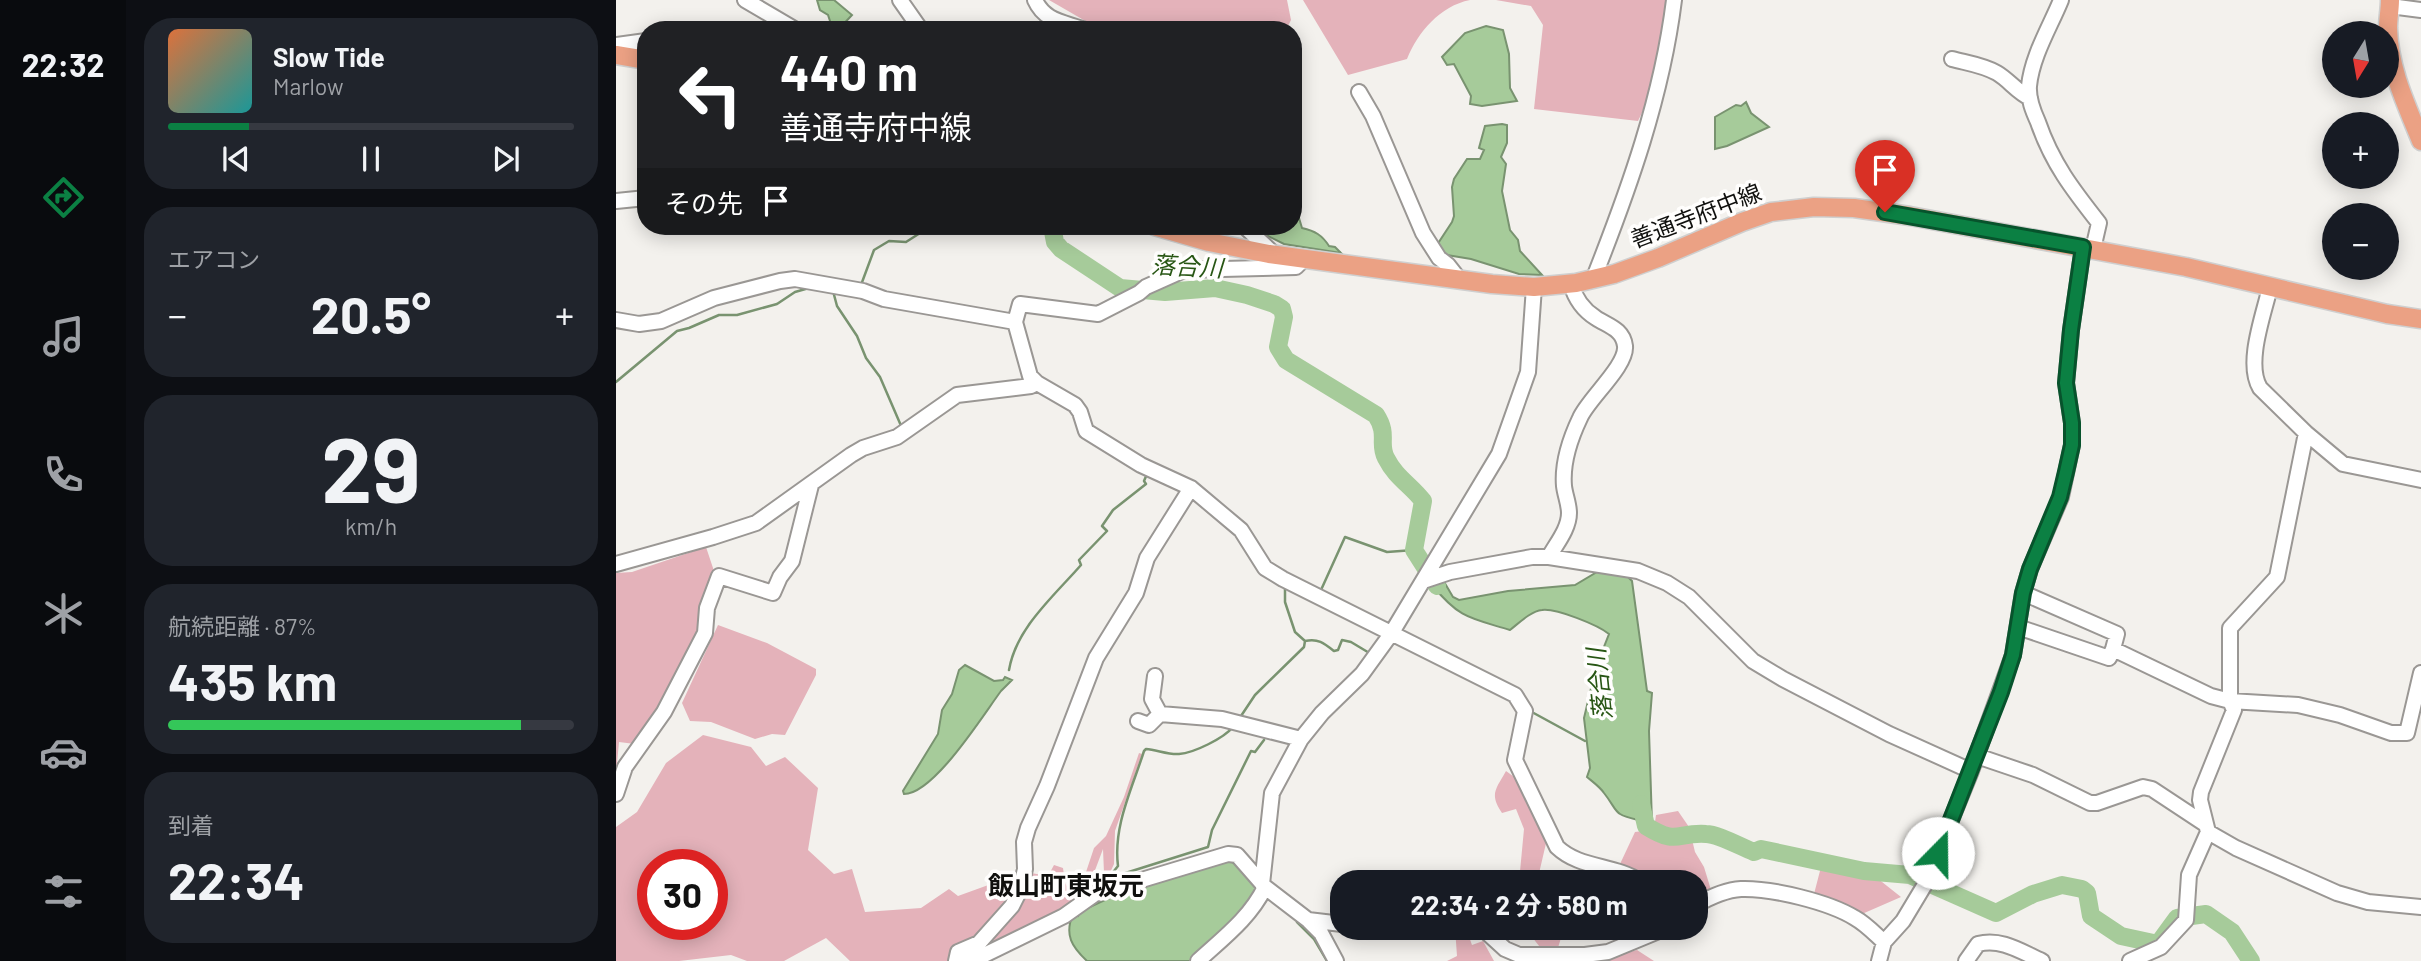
<!DOCTYPE html>
<html lang="ja">
<meta charset="utf-8">
<style>
body{margin:0;font-family:Barlow,"Noto Sans JP",sans-serif;background:#20242c;color:#f1f3f6;height:100vh;display:flex;flex-direction:column;font-size:26px;white-space:nowrap}
*{box-sizing:border-box;margin:0}
p{font-size:23px;color:#9ea1a6}
.icon{flex:none;width:38px;height:38px;fill:none;stroke:currentColor;stroke-width:2;stroke-linecap:round;stroke-linejoin:round}
.map{position:relative;flex:1;overflow:hidden}
.panel{display:flex;flex-direction:column;gap:18px;padding:18px;background:#0d0f14;width:490px}
.panel>*{flex:none}
.top-card{position:absolute;left:21px;top:21px;width:665px;height:214px;border-radius:28px;box-shadow:0 4px 18px #0003;background:#202124;color:#fff;overflow:hidden}
.needle{width:46px;rotate:191deg}
.fabs{position:absolute;left:1706px;top:21px;display:grid;gap:14px}
.fabs a{display:grid;place-items:center;width:77px;height:77px;border-radius:50%;background:#171b24;box-shadow:0 4px 18px #0003;font-size:35px}
.speed{position:absolute;left:21px;top:849px;display:flex;gap:14px;font-size:35px;font-weight:700;text-align:center}
.speed>*{display:grid;place-content:center;width:91px;height:91px;border-radius:50%;background:#171b24;box-shadow:0 4px 18px #0003;line-height:1}
.speed .limit{border:10px solid #d22;background:#fff;color:#111}
.pin{position:absolute;display:grid;place-items:center;width:60px;height:60px;color:#fff;margin:-72px -30px;border-radius:50% 50% 50% 0;rotate:-45deg;box-shadow:0 0 7px #0007}
.pin .icon{rotate:45deg}
.me{position:absolute;width:77px;margin:-38px;rotate:22deg;stroke-linejoin:round;filter:drop-shadow(0 0 5px #0008)}
.turn{display:flex;align-items:center;gap:24px;height:147px;padding:0 28px;font-size:32px}
.turn .icon{width:91px;height:91px;stroke-width:2.5}
.turn b{display:block;font-size:49px;line-height:60px}
.then{display:flex;align-items:center;height:66px;padding:0 28px;background:#0003;gap:14px;font-size:26px}
.big{font-size:52px;font-weight:700;line-height:1.1}
.panel .card{flex:1;display:flex;flex-direction:column;justify-content:center;gap:10px;min-width:0;padding:0 24px;border-radius:28px;background:#20242c}
.panel .dial{align-items:center;gap:0}
.dial b{font-size:91px;line-height:1}
.song{display:flex;align-items:center;gap:21px}
.cover{width:84px;height:84px;border-radius:10px;background:linear-gradient(135deg,hsl(20 70% 55%),hsl(180 70% 35%))}
.played{height:7px;border-radius:4px;background:linear-gradient(90deg,#0b8043 20%,#363941 20%)}
.keys{display:flex;justify-content:space-around;direction:ltr}
.heat{display:flex;justify-content:space-between;align-items:center;font-size:38px;direction:ltr}
.charge{height:10px;border-radius:5px;background:linear-gradient(90deg,#34c759 87%,#363941 0)}
.trip{position:absolute;left:714px;top:870px;width:378px;height:70px;border-radius:28px;background:#171b24;box-shadow:0 4px 18px #0003;font-weight:700;line-height:70px;text-align:center}
main{display:flex;flex:1;min-height:0}
.dock{display:flex;flex-direction:column;width:126px;justify-content:space-around;align-items:center;background:#090b0e;color:#9ea1a6}
.dock .icon{width:49px;height:49px}
.dock .active{color:#0b8043}
.dock b{font-size:32px;color:#f1f3f6}
.map>svg:first-child{display:block}
.green{fill:#e4b2ba;fill-rule:evenodd}
.water{fill:#a6cb9a;stroke:#799370;stroke-width:2}
.lines{fill:none;stroke-linecap:round;stroke-linejoin:round}
.stream{stroke:#799370;stroke-width:2.5}
.river{stroke:#a6cb9a;stroke-width:18}
.minor-casing{stroke:#9a9794;stroke-width:18}
.major-casing{stroke:#cfcfcf;stroke-width:21}
.minor{stroke:#fff;stroke-width:14}
.major{stroke:#eba184;stroke-width:18}
.route-casing{stroke:#07532c;stroke-width:18}
.route{stroke:#0b8043;stroke-width:12}
.labels{text-anchor:middle;stroke-width:7;stroke-linejoin:round;paint-order:stroke}
.street-label{font-size:23px;fill:#10100e;stroke:#fffefd}
.water-label{font-size:24px;font-style:italic;fill:#285614;stroke:#fffefd}
.quarter-label{font-size:26px;font-weight:bold;fill:#10100e;stroke:#fffefd}
</style>
<main>
<nav class="dock">
<b>22:32</b>
<svg class="icon active" aria-label="directions" viewBox="0 0 24 24"><path d="M12 3l9 9-9 9-9-9zM9 14v-3h6M13 9l2 2-2 2"/></svg>
<svg class="icon" aria-label="music" viewBox="0 0 24 24"><path d="M9 18V5l10-2v13"/><circle cx="6" cy="18" r="3"/><circle cx="16" cy="16" r="3"/></svg>
<svg class="icon" aria-label="phone" viewBox="0 0 24 24"><path d="M5 4h4l2 5-3 2q2 4 5 5l2-3 5 2v4C11 20 4 13 5 4z"/></svg>
<svg class="icon" aria-label="climate" viewBox="0 0 24 24"><path d="M12 3v18M4 7l16 10M4 17L20 7"/></svg>
<svg class="icon" aria-label="car" viewBox="0 0 24 24"><path d="M5 17H2v-5l4-1 3-4h7l3 4 3 1v5h-3M9 17h6M6 11h13"/><circle cx="7" cy="17" r="2"/><circle cx="17" cy="17" r="2"/></svg>
<svg class="icon" aria-label="filters" viewBox="0 0 24 24"><path d="M4 7h16M4 17h16"/><circle cx="9" cy="7" r="2"/><circle cx="15" cy="17" r="2"/></svg>
</nav>
<section class="panel">
<div class="card">
<div class="song"><i class="cover"></i><div><b>Slow Tide</b><p>Marlow</p></div></div>
<div class="played"></div>
<div class="keys"><svg class="icon" aria-label="previous" viewBox="0 0 24 24"><path d="M18 5L8 12l10 7zM5 5v14"/></svg><svg class="icon" aria-label="pause" viewBox="0 0 24 24"><path d="M8 5v14M16 5v14"/></svg><svg class="icon" aria-label="next" viewBox="0 0 24 24"><path d="M6 5l10 7-10 7zM19 5v14"/></svg></div>
</div>
<div class="card"><p>エアコン</p>
<div class="heat"><a>−</a><b class="big">20.5°</b><a>+</a></div>
</div>
<div class="card dial"><b>29</b><p>km/h</p></div>
<div class="card"><p>航続距離 · 87%</p><b class="big">435 km</b><div class="charge"></div></div>
<div class="card"><p>到着</p><b class="big">22:34</b></div>
</section>
<div class="map">
<svg width="1805" height="961" viewBox="0 0 1805 961">
<rect width="100%" height="100%" fill="#f3f1ed"/>
<!-- green -->
<path class="green" d="M433 0H671L675 20 670 30H485Z
M687 0H854C824 6 802 32 791 59L732 75Z
M880 0H1050C1043 40 1041 85 1022 121L918 109 927 25 915 6Z
M90 547 99 574 84 633 50 702 19 744 3 742 0 774V573L16 572Z
M102 625 151 643 200 669V675L169 735 156 734 139 739 95 722 74 721 66 703Z
M87 735 135 747 150 766 169 757 202 788 192 850 218 874 236 869 249 912 305 908 333 889 342 896 403 874C386 914 366 933 334 961H234L210 938 168 961H131L115 955 63 961H0V827L21 812 50 763ZM37 864H96V924H37Z
M523 753 526 754 499 831 498 864 492 877 488 873 487 849 478 873 483 883 481 888 438 916 377 946 373 941 405 906 415 873 432 876 438 865 447 868 449 883 456 895 462 896 478 848 490 836 508 797Z
M890 771 908 784 931 839 921 882H903L908 829 900 809 886 813C873 794 880 789 890 771Z
M1062 811 1073 827 1079 852 1088 867 1095 890 1080 898V882H1033L1024 874 1004 864 1019 832 1027 831 1039 822 1040 815Z
M1205 867 1261 878 1285 897 1246 914 1198 894Z
M976 871 983 882H942L949 872Z
M839 928H850L856 945 867 941 878 961H831L841 956Z
M909 928H948L941 951H927Z
M1021 950 1038 961H988L987 959Z"/>
<!-- water -->
<path class="water" d="M201 0H218L236 15 222 30H217L212 15 204 10Z
M870 26 887 30 893 54 894 88 901 101 866 106 854 104 855 96 838 64 831 65 826 57 849 33Z
M1130 102 1135 113 1153 127 1111 146 1099 149V117L1120 105 1125 106Z
M886 124 891 125V143L885 157 890 164 886 191 894 230 902 240 904 251 926 275 903 274 855 259 831 255 819 248 836 222 838 216 836 187 838 179 851 159H864L868 150 863 148 869 126Z
M677 216 683 218 686 228C699 231 706 235 713 246L719 247 725 253 668 244 650 235 649 226H677Z
M986 569 1008 573 1016 581 1031 691 1036 693 1033 731 1036 823 1028 827 1022 820C996 814 1003 812 988 793 984 787 977 782 971 777L974 768 968 718 980 667 993 634C982 625 940 608 926 610 915 611 903 623 894 630 854 618 844 619 816 585L827 580 837 597 843 600 892 591 959 585Z
M349 665 378 681 387 680 389 677 396 680 385 691C367 715 318 794 288 794L287 791 322 734 326 710 336 694 343 670Z
M611 860 618 863 642 886 640 896 577 961H471C456 947 448 935 457 914L462 916 463 912 491 899Z"/>
<g class="lines">
<!-- stream -->
<path class="stream" d="M245 285 258 250 273 241 290 242 315 226
M217 291 221 306 241 336 250 358 264 377 286 428
M0 382 61 331 73 328 103 315H121L161 304 179 292 193 288
M702 591 705 590 729 537 771 552 798 550
M689 641C702 638 708 643 718 651L722 650 726 640 735 642 755 654
M393 670C400 628 438 596 465 565L463 560 491 531 486 526 497 510 530 484 528 481 531 474
M914 711 969 741
M625 716 639 695 688 647 689 641 679 632 669 602V589
M494 876 502 866C497 826 516 789 528 751L530 749C541 750 553 755 563 754 578 753 608 738 617 727
M500 876 592 847 596 830 635 751 639 752 648 740
M681 922 698 939 711 961"/>
<!-- river -->
<path class="river" d="M436 226 439 242 445 249 504 288 549 292 599 288 631 295 658 304 666 309 668 317 662 347 670 360 760 415C773 435 762 443 770 458 780 478 795 485 807 501L798 550 821 586
M1025 804 1030 826C1062 846 1060 832 1090 834 1102 834 1125 847 1138 852L1145 849 1248 871 1294 875 1380 913 1417 894 1446 885 1466 889 1471 893 1475 916 1505 936 1542 944 1561 918 1590 914 1616 932 1635 961"/>
<defs>
<path id="minor" d="M129 0 180 30
M284 0 305 30
M419 0C429 22 448 22 469 30
M1445 0C1434 27 1416 56 1413 86 1412 99 1417 111 1422 122 1436 163 1457 190 1483 223L1477 249
M1774 6 1805 10
M0 45 30 41
M1336 59C1351 63 1367 65 1381 73 1393 80 1401 92 1414 98
M743 92 757 116 807 233 823 258 832 265 843 279
M0 201 30 198
M628 226 659 255
M688 259 680 267 568 270 530 287 523 293 482 314 404 304 399 322 414 376 421 383 459 405 464 412 470 431 525 465 575 488 625 530 649 568 667 579 899 695 909 711 899 760 941 847C964 869 998 864 1025 882
M977 280C1013 189 1046 97 1058 0
M1654 287C1648 314 1629 363 1644 388L1690 433 1727 464 1805 480
M0 320 23 324 45 321 98 298 164 281 179 279 247 291 268 299 399 322
M933 557C940 544 953 529 953 513 953 504 949 495 948 486 946 463 954 439 964 418 972 399 1011 366 1009 346 1007 329 992 326 980 318 967 310 959 298 955 284
M0 564 97 537 140 523 235 455 247 448 281 437 341 395 415 386 421 383
M807 581 834 572 916 557H933L1022 571 1051 583 1073 597 1137 661 1167 679 1273 734 1355 771
M1407 593 1501 634 1497 649 1595 696 1614 701 1682 705 1724 715 1775 733H1791L1805 673
M1402 627 1493 658 1497 649
M539 676 536 699 544 714
M522 721 533 725 544 714 606 719 685 739
M1361 756 1417 775 1474 803H1481L1527 787 1536 789 1589 824
M0 794 9 767 48 712 89 633 91 608 103 576 157 593 164 577 176 561 195 485
M1592 832 1620 848 1721 893 1752 902 1805 907
M646 884 656 793 685 739 706 713 746 674 775 634 883 454 912 372 918 287
M1080 905C1094 897 1109 890 1125 889 1156 888 1213 902 1239 918 1250 924 1259 934 1268 942
M693 921 705 933 720 961
M866 928 889 949 903 955H969L992 952 1050 928
M340 961 342 952 363 943 396 906 404 890 409 869 408 842 412 828 431 786 480 658 520 593 531 558 575 488
M352 961 360 959 448 916 479 894 612 854 621 855 649 887 692 920 726 924
M582 961C607 938 634 918 649 887
M1263 961 1268 942 1287 921 1308 886 1355 771 1397 655 1407 593 1414 569 1445 497 1456 445V423L1450 383 1455 330 1467 247
M1350 961 1362 944C1385 938 1404 951 1426 961
M1514 961 1545 947 1570 920 1573 875 1592 832 1584 800 1585 792 1618 710 1614 701V628L1661 577 1690 433"/>
<path id="major" d="M1774 0C1774 9 1772 19 1772 28 1773 69 1790 104 1805 141
M0 55 30 60
M538 226 593 242 653 254 876 284 918 287 960 283 998 274 1042 258 1126 222 1155 212 1198 207 1238 208 1294 216 1570 267 1771 314 1805 319"/>
</defs>
<!-- minor casing -->
<use href="#minor" class="minor-casing"/>
<!-- major casing -->
<use href="#major" class="major-casing"/>
<!-- minor -->
<use href="#minor" class="minor"/>
<!-- major -->
<use href="#major" class="major"/>
</g>
<g class="lines">
<defs>
<path id="route" d="M1269 212 1467 247 1455 330 1450 383 1456 423V445L1450 472 1444 497 1414 569 1407 593 1397 655 1385 692 1322 853"/>
</defs>
<!-- route casing -->
<use href="#route" class="route-casing"/>
<!-- route -->
<use href="#route" class="route"/>
</g>
<g class="labels">
<!-- street labels -->
<g class="street-label">
<text transform="translate(1080 216) rotate(-21)" y="8">善通寺府中線</text>
</g>
<!-- water labels -->
<g class="water-label">
<text transform="translate(571 267) rotate(3)" y="8">落合川</text>
<text transform="translate(984 684) rotate(-96)" y="8">落合川</text>
</g>
<!-- quarter labels -->
<g class="quarter-label">
<text x="450" y="895">飯山町東坂元</text>
</g>
</g>
</svg>
<div class="fabs">
<a><svg class="needle" viewBox="-14 -14 28 28"><path d="M0-13l5 13h-10z" fill="#e53935"/><path d="M0 13l5-13h-10z" fill="#9ea1a6"/></svg></a>
<a>+</a>
<a>−</a>
</div>
<div class="speed"><div class="limit">30</div></div>
<div class="pin" style="left:1269px;top:212px;background:#d93025"><svg class="icon" aria-label="arrive" viewBox="0 0 24 24"><path d="M6 21V4h12l-3 4 3 4H6"/></svg></div>
<svg class="me" style="left:1322px;top:853px" viewBox="-20 -20 40 40"><circle r="19" fill="#fff"/><path d="M0-13L10 11 0 6-10 11z" fill="#0b8043"/></svg>
<div class="trip">22:34 · 2 分 · 580 m</div>
<div class="top-card">
<div class="turn"><svg class="icon" aria-label="left" viewBox="0 0 24 24"><path d="M17 20v-9H6M10 6l-5 5 5 5"/></svg><div><b>440 m</b>善通寺府中線</div></div>
<div class="then">その先<svg class="icon" aria-label="arrive" viewBox="0 0 24 24"><path d="M6 21V4h12l-3 4 3 4H6"/></svg></div>
</div>
</div>
</main>
